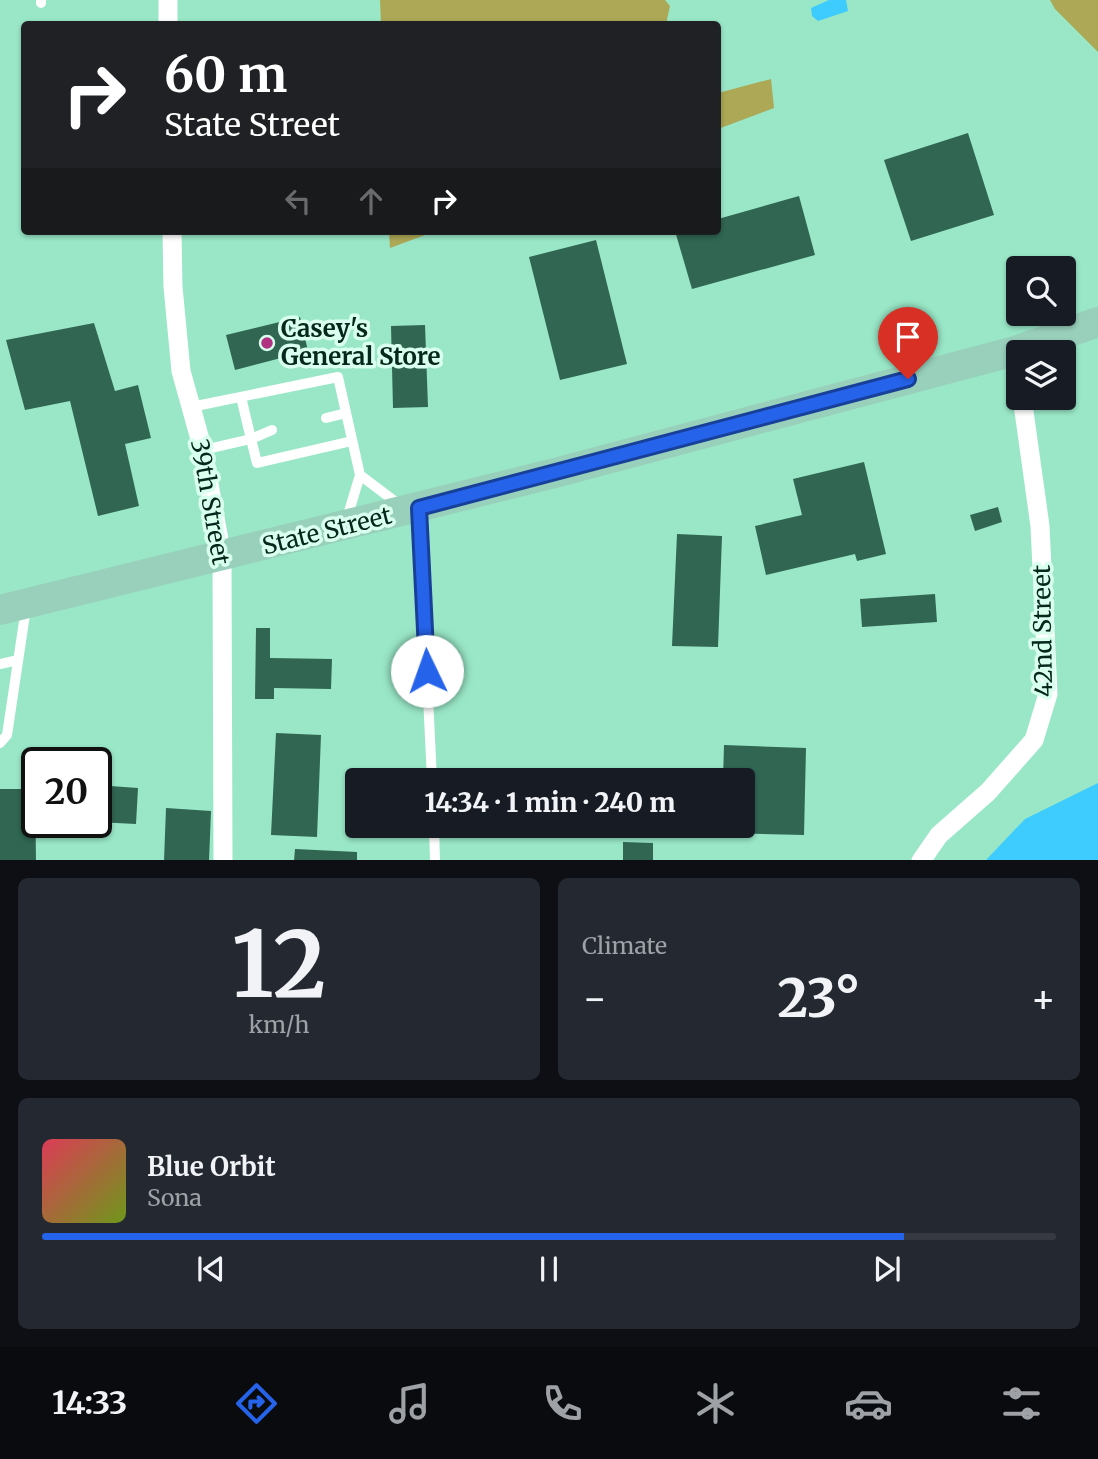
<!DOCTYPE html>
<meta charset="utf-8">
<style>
body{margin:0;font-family:Merriweather,serif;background:#242831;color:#f1f3f6;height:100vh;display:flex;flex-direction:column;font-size:26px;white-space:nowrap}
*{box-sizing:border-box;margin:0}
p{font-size:23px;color:#9ea1a6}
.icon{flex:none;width:38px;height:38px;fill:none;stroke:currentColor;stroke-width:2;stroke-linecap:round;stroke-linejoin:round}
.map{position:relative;height:860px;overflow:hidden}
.details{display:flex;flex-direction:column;gap:18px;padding:18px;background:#0d0f14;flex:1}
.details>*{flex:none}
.guide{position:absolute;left:21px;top:21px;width:700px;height:214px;border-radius:7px;box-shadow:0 2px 5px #0004;background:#202124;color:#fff;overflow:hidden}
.fabs{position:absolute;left:1006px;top:256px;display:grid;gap:14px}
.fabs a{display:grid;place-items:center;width:70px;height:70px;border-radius:7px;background:#171b24;box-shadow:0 2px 5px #0004;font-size:35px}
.speed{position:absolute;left:21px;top:747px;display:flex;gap:14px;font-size:35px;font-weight:700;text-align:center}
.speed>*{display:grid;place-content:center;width:91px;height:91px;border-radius:50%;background:#171b24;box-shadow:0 2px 5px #0004;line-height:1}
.speed .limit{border:4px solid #111;border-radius:10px;background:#fff;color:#111}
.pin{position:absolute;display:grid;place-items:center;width:60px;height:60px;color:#fff;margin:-72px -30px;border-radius:50% 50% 50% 0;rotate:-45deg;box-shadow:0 0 7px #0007}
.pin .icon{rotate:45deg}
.me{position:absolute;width:77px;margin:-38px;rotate:357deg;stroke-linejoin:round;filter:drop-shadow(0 0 5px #0008)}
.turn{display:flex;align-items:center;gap:24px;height:147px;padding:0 28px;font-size:32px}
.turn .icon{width:91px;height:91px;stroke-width:2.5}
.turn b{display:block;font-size:49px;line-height:60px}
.lanes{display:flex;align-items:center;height:66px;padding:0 28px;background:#0003;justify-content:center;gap:35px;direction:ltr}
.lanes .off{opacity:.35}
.big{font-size:52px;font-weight:800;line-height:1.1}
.details .card{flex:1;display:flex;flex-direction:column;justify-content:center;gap:10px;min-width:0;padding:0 24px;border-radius:10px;background:#242831}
.details .dial{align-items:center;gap:0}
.dial b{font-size:91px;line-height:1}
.song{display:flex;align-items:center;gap:21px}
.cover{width:84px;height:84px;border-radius:10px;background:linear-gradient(135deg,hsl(350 70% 55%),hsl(80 70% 35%))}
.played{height:7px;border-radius:4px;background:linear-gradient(90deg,#2563eb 85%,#363941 85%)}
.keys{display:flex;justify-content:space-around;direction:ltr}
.heat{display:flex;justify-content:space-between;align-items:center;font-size:38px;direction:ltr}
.details .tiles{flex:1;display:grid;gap:18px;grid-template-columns:1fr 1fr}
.card:last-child{grid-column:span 2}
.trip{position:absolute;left:345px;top:768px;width:410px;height:70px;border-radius:7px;background:#171b24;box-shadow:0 2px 5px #0004;font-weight:800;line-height:70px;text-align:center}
.dock{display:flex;height:112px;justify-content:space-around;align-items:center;background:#090b0e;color:#9ea1a6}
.dock .icon{width:49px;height:49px}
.dock .on{color:#2563eb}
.dock b{font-size:32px;color:#f1f3f6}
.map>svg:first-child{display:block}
.green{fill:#aca855}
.water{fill:#3ecbfd}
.building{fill:#306652}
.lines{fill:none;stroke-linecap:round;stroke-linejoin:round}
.service{stroke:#fff;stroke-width:10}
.minor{stroke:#fff;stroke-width:19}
.primary{stroke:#98d0bb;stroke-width:30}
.route-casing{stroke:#184099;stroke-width:18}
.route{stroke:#2563eb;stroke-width:12}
.poi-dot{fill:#b03281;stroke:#d9ffee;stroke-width:2.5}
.labels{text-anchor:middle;stroke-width:7;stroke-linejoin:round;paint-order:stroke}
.poi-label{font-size:24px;font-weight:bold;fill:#06271c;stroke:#d9ffee;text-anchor:start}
.street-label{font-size:24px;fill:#06271c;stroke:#d9ffee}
</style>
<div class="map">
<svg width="1098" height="861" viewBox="0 0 1098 861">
<rect width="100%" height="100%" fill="#99e7c7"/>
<!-- green -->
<path class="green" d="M380 0H665L670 6 666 24H381Z
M1050 0H1098V52L1055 9Z
M771 79 774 108 718 129V93Z
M389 231H436L390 248Z"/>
<!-- water -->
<path class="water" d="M829 0H846L848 11 818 21 812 16 811 8Z
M1098 783V860H986L1025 819Z"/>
<!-- building -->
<path class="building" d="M968 133 994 215 911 241 884 160Z
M799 196 815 255 692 289 675 231H718V219Z
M596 240 627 364 560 380 529 257Z
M300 317 308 351 235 370 226 335Z
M94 323 115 391 138 385 151 438 125 444 139 506 98 516 70 401 25 410 6 340Z
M425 325 428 407 393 408 391 326Z
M864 462 886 554 857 561 855 554 766 575 755 526 802 515 793 479Z
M998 507 1002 522 975 531 970 515Z
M677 534 722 536 718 647 672 646Z
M935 594 937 622 862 627 860 599Z
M256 628H270V658L332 659 331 689 274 688V699H255Z
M276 733 321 735 317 837 271 835Z
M724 745 806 748 804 835 722 833V826H742V780H723Z
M96 785 138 788 136 824 96 822Z
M0 789H35L36 861H0Z
M166 808 211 811 209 861H164Z
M494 826H526V834L495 837Z
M623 842 653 843V861H623Z
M295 849 357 852V861H294Z"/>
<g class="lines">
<!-- service -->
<path class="service" d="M41 3V0
M191 407 338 377 360 475
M326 418 346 413
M272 430 251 439 257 463 352 441
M203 450 251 439 241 397
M419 508 432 780
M347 518 360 475 401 506
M0 664 18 660
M0 743 7 735 26 608
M434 826 435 861"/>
<!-- minor -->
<path class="minor" d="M168 0V24
M172 231 173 287 181 371 203 450 222 557 223 861
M1015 351 1018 376
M921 861 939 835 988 792 1034 740 1048 694 1040 526 1022 397"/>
<!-- primary -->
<path class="primary" d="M0 610 551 474 1015 351 1098 322"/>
</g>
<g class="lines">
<defs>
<path id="route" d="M427 671 419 508 908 379"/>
</defs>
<!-- route casing -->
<use href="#route" class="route-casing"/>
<!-- route -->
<use href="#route" class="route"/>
</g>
<!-- markers -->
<circle class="poi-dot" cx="267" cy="343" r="7"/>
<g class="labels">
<!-- poi labels -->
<g class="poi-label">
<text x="281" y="337">Casey's<tspan x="281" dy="28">General Store</tspan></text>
</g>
<!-- street labels -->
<g class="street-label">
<text transform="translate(210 502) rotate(80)" y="8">39th Street</text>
<text transform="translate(327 531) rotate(-14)" y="8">State Street</text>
<text transform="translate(1043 631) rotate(-91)" y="8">42nd Street</text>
</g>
</g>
</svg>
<div class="fabs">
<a><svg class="icon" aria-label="search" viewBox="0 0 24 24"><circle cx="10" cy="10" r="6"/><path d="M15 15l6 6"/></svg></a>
<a><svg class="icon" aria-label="layers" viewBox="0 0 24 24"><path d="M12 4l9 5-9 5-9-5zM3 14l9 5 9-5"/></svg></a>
</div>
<div class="speed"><div class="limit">20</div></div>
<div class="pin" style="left:908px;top:379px;background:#d93025"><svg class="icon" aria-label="arrive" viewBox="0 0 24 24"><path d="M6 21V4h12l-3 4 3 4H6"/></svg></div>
<svg class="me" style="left:427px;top:671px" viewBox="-20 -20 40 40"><circle r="19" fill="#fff"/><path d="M0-13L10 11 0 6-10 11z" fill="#2563eb"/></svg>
<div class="trip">14:34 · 1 min · 240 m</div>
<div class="guide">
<div class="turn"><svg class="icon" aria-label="right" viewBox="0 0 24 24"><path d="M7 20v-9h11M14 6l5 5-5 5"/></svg><div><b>60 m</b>State Street</div></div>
<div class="lanes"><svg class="icon off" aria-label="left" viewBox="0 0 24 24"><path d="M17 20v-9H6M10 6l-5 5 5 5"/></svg><svg class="icon off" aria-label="ahead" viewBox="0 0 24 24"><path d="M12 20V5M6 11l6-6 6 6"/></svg><svg class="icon" aria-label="right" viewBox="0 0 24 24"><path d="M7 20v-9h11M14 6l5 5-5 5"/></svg></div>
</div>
</div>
<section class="details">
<div class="tiles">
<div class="card dial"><b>12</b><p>km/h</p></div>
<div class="card"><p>Climate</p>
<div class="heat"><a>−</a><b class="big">23°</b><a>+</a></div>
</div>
<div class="card">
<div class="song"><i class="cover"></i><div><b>Blue Orbit</b><p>Sona</p></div></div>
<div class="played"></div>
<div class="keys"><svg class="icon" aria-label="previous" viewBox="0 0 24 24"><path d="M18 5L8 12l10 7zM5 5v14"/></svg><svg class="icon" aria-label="pause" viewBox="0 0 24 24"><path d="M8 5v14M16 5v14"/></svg><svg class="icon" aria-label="next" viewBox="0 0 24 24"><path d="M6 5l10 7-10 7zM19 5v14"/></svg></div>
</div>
</div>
</section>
<nav class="dock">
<b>14:33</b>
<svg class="icon on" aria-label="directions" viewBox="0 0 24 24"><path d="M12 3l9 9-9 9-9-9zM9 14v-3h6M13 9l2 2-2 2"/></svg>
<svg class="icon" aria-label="music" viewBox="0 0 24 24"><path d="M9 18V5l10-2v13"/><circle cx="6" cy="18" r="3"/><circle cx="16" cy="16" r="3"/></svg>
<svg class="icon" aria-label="phone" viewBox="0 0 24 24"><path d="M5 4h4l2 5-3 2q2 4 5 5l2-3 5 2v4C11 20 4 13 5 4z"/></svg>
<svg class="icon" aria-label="climate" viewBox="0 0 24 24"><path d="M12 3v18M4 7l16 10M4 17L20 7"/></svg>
<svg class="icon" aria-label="car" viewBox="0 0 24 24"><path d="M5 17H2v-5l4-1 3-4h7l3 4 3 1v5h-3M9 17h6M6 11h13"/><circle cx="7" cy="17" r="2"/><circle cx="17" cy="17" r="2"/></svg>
<svg class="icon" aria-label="filters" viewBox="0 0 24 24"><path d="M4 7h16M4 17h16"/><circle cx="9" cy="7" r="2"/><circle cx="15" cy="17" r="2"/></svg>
</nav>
